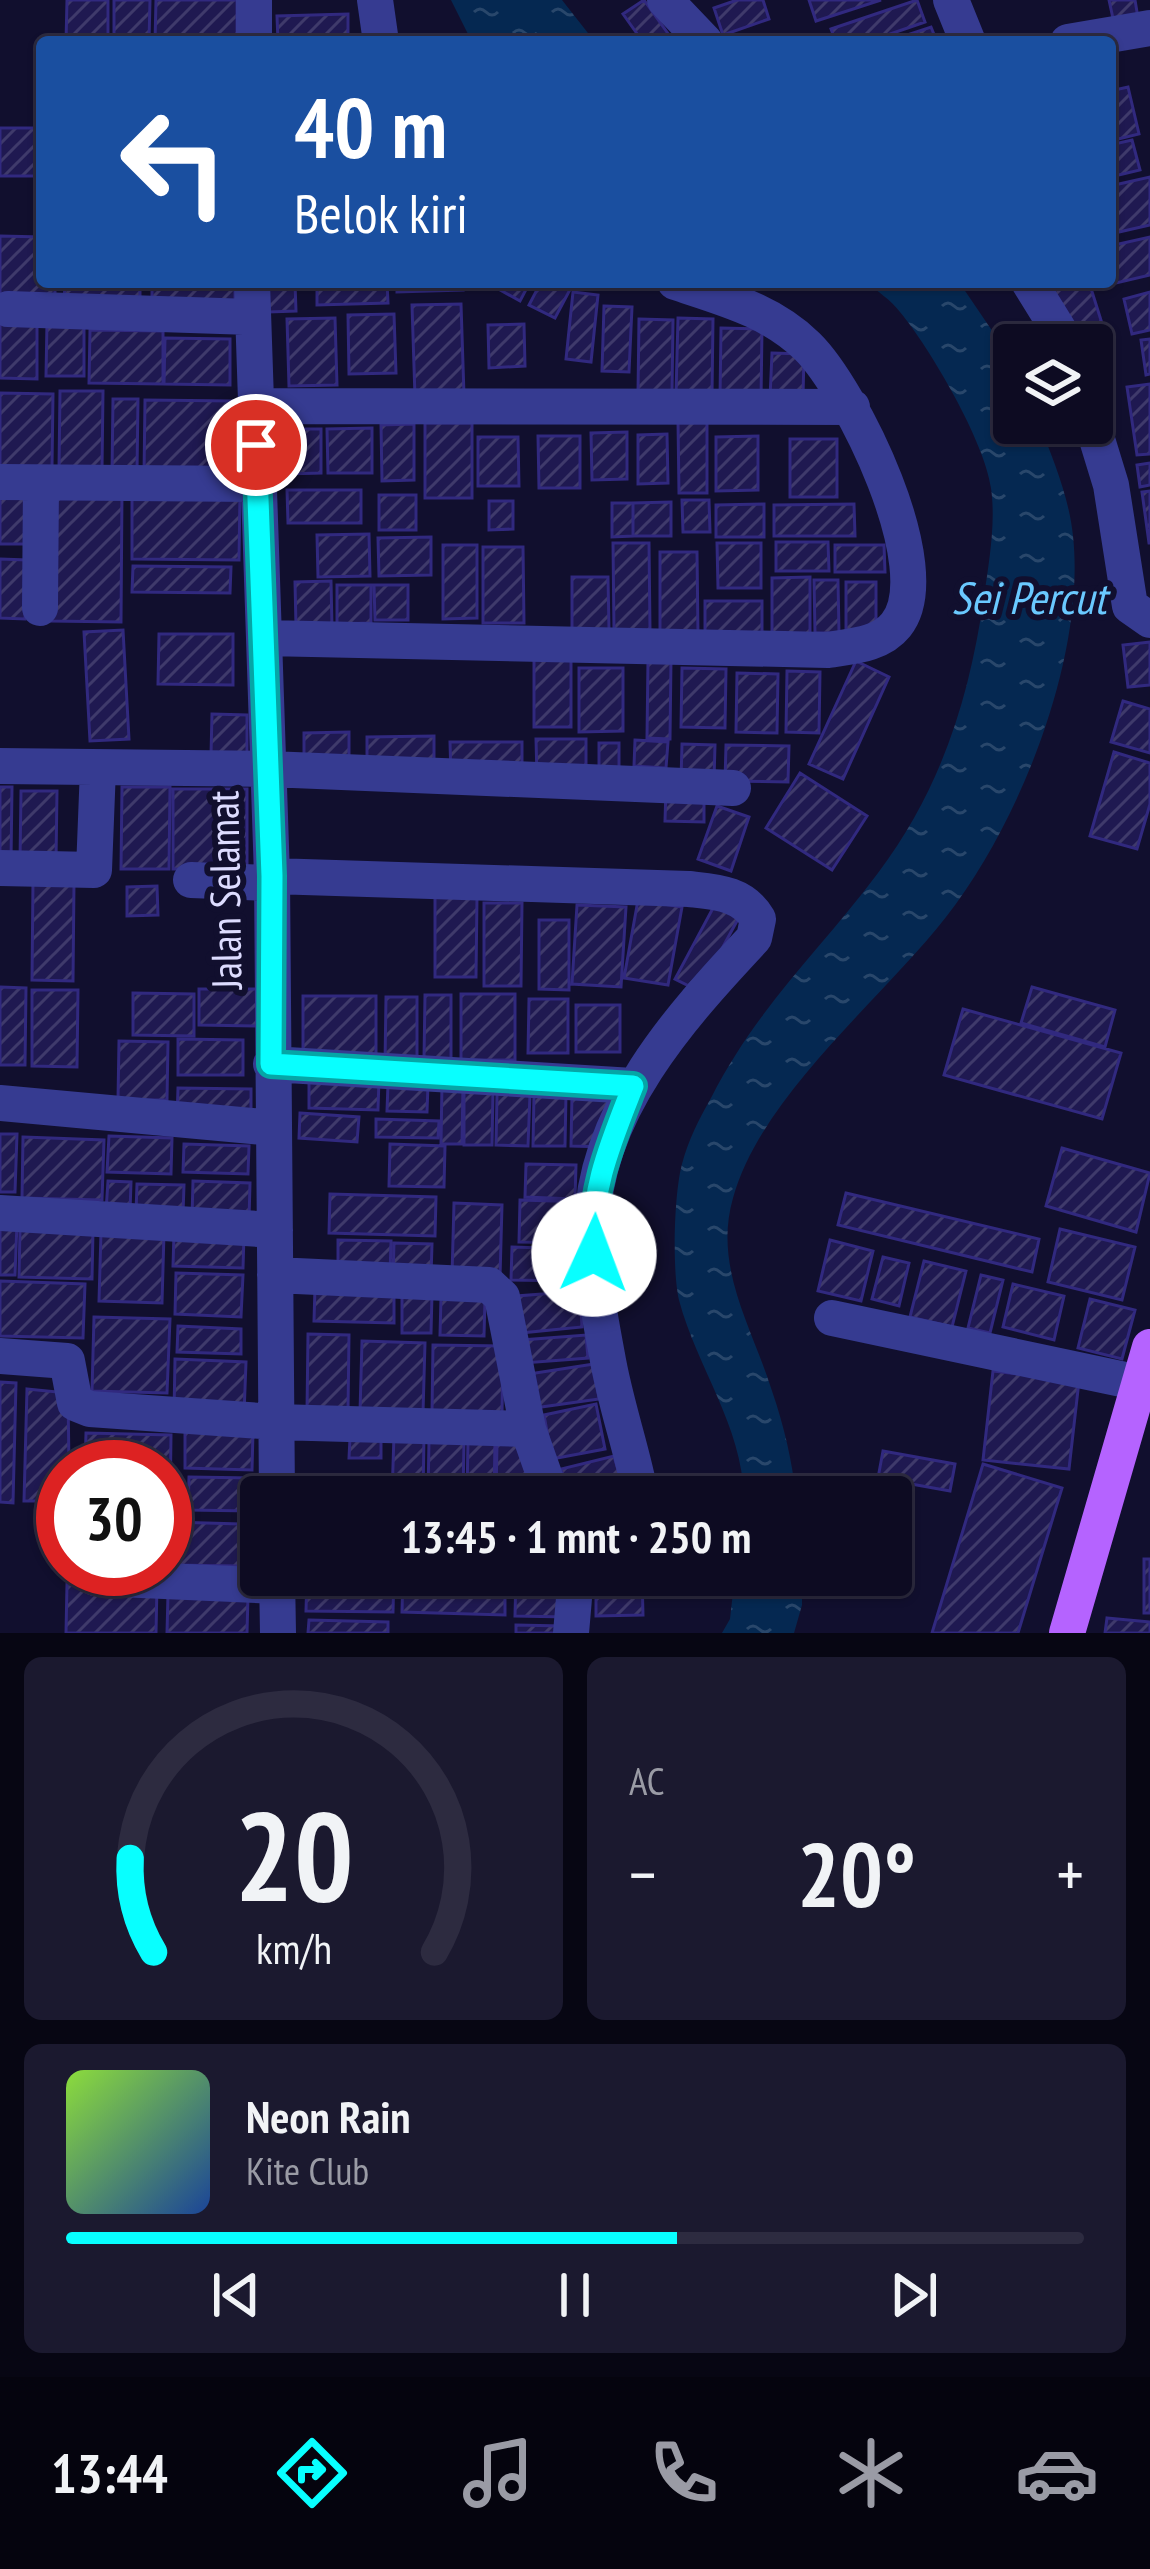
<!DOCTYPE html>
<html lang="id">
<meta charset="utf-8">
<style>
body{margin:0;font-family:"PT Sans Narrow",sans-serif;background:#1b192f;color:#f1f3f6;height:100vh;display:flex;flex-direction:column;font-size:45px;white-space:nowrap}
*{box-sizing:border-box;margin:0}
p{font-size:39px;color:#9a9ba5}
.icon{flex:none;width:66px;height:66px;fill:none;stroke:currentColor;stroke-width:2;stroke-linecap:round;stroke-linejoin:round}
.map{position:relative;height:1633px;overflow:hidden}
.side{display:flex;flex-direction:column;gap:24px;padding:24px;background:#070613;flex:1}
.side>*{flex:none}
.banner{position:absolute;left:36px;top:36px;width:1080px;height:252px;border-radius:12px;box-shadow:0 3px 9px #0004,0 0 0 3px #2d2b40;background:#1a4fa0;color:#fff;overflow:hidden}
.fabs{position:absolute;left:993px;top:324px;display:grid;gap:24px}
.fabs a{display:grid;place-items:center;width:120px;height:120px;border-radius:12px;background:#0d0b22;box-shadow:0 3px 9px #0004,0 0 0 3px #2d2b40;font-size:60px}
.speed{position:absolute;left:36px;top:1440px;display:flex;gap:24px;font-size:60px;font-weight:700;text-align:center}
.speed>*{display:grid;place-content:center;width:156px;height:156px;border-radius:50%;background:#0d0b22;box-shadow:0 3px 9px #0004,0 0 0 3px #2d2b40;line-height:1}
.speed .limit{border:18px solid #d22;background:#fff;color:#111}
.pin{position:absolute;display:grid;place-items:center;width:102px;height:102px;color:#fff;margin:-51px;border:6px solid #fff;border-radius:50%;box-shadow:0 3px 12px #0007}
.me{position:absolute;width:132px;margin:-66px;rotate:2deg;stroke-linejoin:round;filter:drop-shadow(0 0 9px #0008)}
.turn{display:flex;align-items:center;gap:42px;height:252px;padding:0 60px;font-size:54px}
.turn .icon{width:156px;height:156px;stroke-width:2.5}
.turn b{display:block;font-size:84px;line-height:102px}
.big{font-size:90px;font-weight:700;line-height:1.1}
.side .widget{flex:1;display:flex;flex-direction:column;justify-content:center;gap:18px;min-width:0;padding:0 42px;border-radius:18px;background:#1b192f}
.side .dial{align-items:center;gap:0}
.dial svg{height:312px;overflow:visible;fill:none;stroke:#2d2b40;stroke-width:7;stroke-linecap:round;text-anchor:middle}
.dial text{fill:#f1f3f6;stroke:none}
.song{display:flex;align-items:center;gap:36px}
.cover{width:144px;height:144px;border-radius:18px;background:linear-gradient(135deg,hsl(90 70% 55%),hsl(220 70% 35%))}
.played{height:12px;border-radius:6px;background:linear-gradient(90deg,#08ffff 60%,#2d2b40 60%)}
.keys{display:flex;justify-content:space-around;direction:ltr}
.heat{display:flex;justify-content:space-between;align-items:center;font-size:66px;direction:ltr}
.side .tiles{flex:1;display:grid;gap:24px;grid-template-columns:1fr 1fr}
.widget:last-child{grid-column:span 2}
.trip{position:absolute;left:240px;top:1476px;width:672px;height:120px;border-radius:12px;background:#0d0b22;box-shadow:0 3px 9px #0004,0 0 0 3px #2d2b40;font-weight:700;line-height:120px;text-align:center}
.tabs{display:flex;height:192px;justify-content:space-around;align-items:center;background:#05040e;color:#9a9ba5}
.tabs .icon{width:84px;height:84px}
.tabs .on{color:#08ffff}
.tabs b{font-size:54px;color:#f1f3f6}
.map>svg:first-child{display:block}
.water{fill:url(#water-ripples)}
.building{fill:url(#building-hatch);stroke:#31297f;stroke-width:3}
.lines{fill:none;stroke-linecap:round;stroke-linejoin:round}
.minor{stroke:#363b91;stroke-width:36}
.major{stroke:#b563ff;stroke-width:36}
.route-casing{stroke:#05a6a6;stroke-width:30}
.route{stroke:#08ffff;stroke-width:21}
.labels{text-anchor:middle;stroke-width:12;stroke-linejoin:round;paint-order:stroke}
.street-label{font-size:42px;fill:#dddcff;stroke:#110f2e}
.water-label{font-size:45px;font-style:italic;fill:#6ac9ff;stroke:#110f2e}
</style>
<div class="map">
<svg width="1150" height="1633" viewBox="0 0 1150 1633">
<defs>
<pattern id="water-ripples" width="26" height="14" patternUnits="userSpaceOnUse" patternTransform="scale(3)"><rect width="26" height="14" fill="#052851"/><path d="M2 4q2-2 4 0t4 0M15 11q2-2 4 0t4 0" fill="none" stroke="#29476b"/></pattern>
<pattern id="building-hatch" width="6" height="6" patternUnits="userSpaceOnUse" patternTransform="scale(3)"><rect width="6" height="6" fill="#1f1951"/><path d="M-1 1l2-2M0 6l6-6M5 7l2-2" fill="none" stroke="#3f3a6b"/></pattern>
</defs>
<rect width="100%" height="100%" fill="#110f2e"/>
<!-- water -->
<path class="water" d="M451 0H562L595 42H472Z
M866 282H959L1014 363V423H1039C1053 459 1069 497 1073 536 1086 656 1020 823 946 917 882 999 761 1096 733 1198 713 1267 752 1327 772 1391 784 1426 792 1460 796 1497H744C742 1425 697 1368 679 1300 672 1270 674 1194 682 1164 688 1141 699 1119 711 1098 758 1006 818 953 878 873 941 789 969 700 984 597 989 562 996 523 991 488 985 442 930 348 900 312 891 300 877 291 866 282Z
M735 1575H802V1605L794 1633H722L730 1619Z"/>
<!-- building -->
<path class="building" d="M67 0H108V42H66Z
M114 0H150L149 42H114Z
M156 0H237V42H155Z
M644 0 674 42H643L623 14Z
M737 0H763L769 19 723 35 714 8Z
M809 0H881L816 21Z
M917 0 925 22 867 42H836L831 29Z
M1109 0H1135L1138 18 1114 23Z
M348 14V42H278L277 16Z
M931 27 937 42H886Z
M1128 87 1139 134 1110 141V91Z
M0 128H42V176H0Z
M1132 140 1140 170 1110 177V145Z
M1150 177V225L1110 234V186Z
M0 236 42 237V282H55V297L0 296Z
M1150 237V275L1112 284 1110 246Z
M65 282H140V304H64Z
M152 282H235V311L152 310Z
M317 282H387L388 303 317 305Z
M397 282H462L463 290 397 292Z
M486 282H530L520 301Z
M541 282H574L555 318 529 305Z
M1045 282H1089L1105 333 1076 342Z
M295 283 296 311 269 312 268 284Z
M573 292 598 295 591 362 566 359Z
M1150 292V330L1132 334 1124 299Z
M461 304 464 395 415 397 412 305Z
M604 306 632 307 629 372 602 371Z
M394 314 396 373 349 374 348 315Z
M335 318 337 385 289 386 287 319Z
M678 318 713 319 712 395 676 394Z
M639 319 673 320 672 393H638Z
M0 322H37V379L0 378Z
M47 322 84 323V376H46Z
M524 324 525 366 489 368 488 325Z
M721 328 762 329 761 399 720 398Z
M90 330 163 331V384L89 383Z
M165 338 230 339V385L164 384Z
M1150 339V374L1146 375 1141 340Z
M772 353 804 354 803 398H770Z
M1150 384V454L1137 455 1127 387Z
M60 391H103L102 470 59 469Z
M0 393 53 394 52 467 0 466Z
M113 399H138L137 473H112Z
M145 400 233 401V476L144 475Z
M678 421H707V493H679Z
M425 423H472V498H425Z
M414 424V480L382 481 381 425Z
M372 428V473H328L327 429Z
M285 429H321V473L285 474Z
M627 432V479L592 480 591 433Z
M667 434 668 483 638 484V435Z
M538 436H580V488H539Z
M758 436V490L716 491V437Z
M478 437H518L519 486H478Z
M790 439H837V497H790Z
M1150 463V485L1140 487 1137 465Z
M53 490 122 491 121 622 51 621Z
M287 490H361V523H288Z
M1150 491V543H1149L1142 492Z
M132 492 240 493 239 560 132 559Z
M0 493H28L27 544H0Z
M379 495H416V530H379Z
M682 500H709L710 532H683Z
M489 501H513V529L489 530Z
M671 502V536H633V503Z
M612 503H633V536L612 537Z
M764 504V537H716V505Z
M854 504 855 536H774V505Z
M369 534 370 576 318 577 317 535Z
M431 537V575L379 576 378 538Z
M776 542H828L829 571H776Z
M613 543H649L650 630 614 631Z
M717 543H761V588H718Z
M443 545H477V618L443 619Z
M835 545H884L885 572H835Z
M483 547H523L524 623H483Z
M660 552H697L698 635H660Z
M0 559 27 560 25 619 0 618Z
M133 566 231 567 230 593 132 592Z
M572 577H608L609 630 572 631Z
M810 577V637H772V578Z
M814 580H838L839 633H815Z
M331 581 332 627H296L295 582Z
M846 582H876V631H846Z
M337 585H371V623L337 624Z
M374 585H408V620H375Z
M705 601H762V640H705Z
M123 630 129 739 90 741 84 632Z
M159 634H233V685L158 684Z
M1150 642V685L1128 687 1123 645Z
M534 655H571V727H534Z
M648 659 671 660 670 739 647 738Z
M856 661 889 677 843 779 809 764Z
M579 668H623V731L579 732Z
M682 668 726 669 725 728 681 727Z
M787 671 820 672 819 733 786 732Z
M737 673 778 674 777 733 736 732Z
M1123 701 1150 709V753L1111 742Z
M212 714 247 715V755H211Z
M349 732V773H304V733Z
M434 736V776L367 777V737Z
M536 739H586V778H537Z
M635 740 668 742 666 768 634 766Z
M450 742H522V777H451Z
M599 743H619V773H599Z
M682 744 715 745 714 780H681Z
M726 745 789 746 788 782 725 781Z
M1114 752 1150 763V804L1137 849 1090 836Z
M800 773 867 816 832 870 766 828Z
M0 787H12L11 860 0 859Z
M122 787H170L169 869H121Z
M666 788 704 789V822L665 821Z
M173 789H247V869H173Z
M21 791H57L56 861H20Z
M717 806 749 817 731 871 698 859Z
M33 881 74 882 73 981 32 980Z
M157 886 158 915 127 916V887Z
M720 895 744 908 699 991 675 979Z
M435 897H477L476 977H435Z
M638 900 682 907 668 985 624 978Z
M484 903H522L521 986H484Z
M577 905 626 907 621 987 572 984Z
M539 920H569V990L539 989Z
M0 987 26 988 25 1065H0Z
M1032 987 1115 1010 1105 1047 1021 1023Z
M199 989H259V1026L199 1025Z
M32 990H78L77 1067 32 1066Z
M133 993 194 994V1036L133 1035Z
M461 994H515V1060H461Z
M425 995H451V1059H424Z
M303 996H376V1057H303Z
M386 997H417V1065L385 1064Z
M529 999H568V1053H528Z
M576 1005H620V1052H576Z
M963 1009 1121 1053 1102 1119 944 1075Z
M178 1039 243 1040V1075H178Z
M119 1041 168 1042 167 1100H118Z
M309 1078 379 1079 378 1110 309 1108Z
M442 1083H463L462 1144H441Z
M388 1084 428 1085 427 1112 387 1111Z
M178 1088 251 1089V1120L177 1119Z
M464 1090H493L492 1145H464Z
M497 1094H530L528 1146 496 1145Z
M534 1094H566L565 1146H533Z
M572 1094 609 1095 607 1147 571 1146Z
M300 1113 359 1117 357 1142 299 1138Z
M376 1119 439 1121 438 1138 376 1137Z
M0 1134H17L15 1192H0Z
M109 1136 172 1138 171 1174 107 1172Z
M23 1137 104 1140 102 1200 22 1198Z
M184 1144 249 1146 248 1174 183 1172Z
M390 1144 445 1146 444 1187 389 1186Z
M1062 1148 1150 1173 1136 1232 1046 1206Z
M526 1164 576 1165 575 1199 525 1197Z
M108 1181 131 1182 130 1212 106 1211Z
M193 1181 250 1183 249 1220 192 1218Z
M137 1184 184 1185 183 1214 136 1212Z
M846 1193 1039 1239 1032 1272 838 1225Z
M330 1194 436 1197 435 1236 329 1233Z
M520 1200 585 1202 584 1243 519 1242Z
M454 1203 502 1205 500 1277 452 1276Z
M0 1222 17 1223 15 1275H0Z
M20 1229 93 1231 92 1279 19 1277Z
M1060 1229 1135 1247 1122 1300 1048 1282Z
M101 1232 164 1233 162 1303 99 1301Z
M174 1233 244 1235 243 1268 173 1266Z
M338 1240 391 1241 390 1275 338 1273Z
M830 1240 873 1251 861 1301 818 1291Z
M394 1243 432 1244 431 1277 393 1276Z
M512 1247 573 1249 572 1281 511 1280Z
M883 1257 909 1263 899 1306 872 1299Z
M924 1261 966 1271 952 1327 910 1317Z
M176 1273 243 1275 241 1317 175 1314Z
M981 1275 1003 1280 990 1333 968 1328Z
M0 1281 85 1284 83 1338 0 1336Z
M1013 1284 1064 1296 1054 1340 1003 1327Z
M315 1287 394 1288V1323L314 1321Z
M580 1291 582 1327 520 1333 517 1296Z
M402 1293 432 1294 431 1333H402Z
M441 1298 485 1299 484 1336 440 1335Z
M1090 1299 1135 1310 1122 1359 1078 1348Z
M94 1317 170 1319 167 1393 92 1391Z
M178 1326 241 1329V1354L177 1352Z
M308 1334 349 1335 348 1412 307 1411Z
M586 1335 588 1358 524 1363 522 1340Z
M362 1341 425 1343 423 1413 360 1412Z
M433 1345 503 1346 502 1414 432 1412Z
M175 1359 246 1362 244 1415 174 1413Z
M594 1364 599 1399 534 1408 529 1374Z
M993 1371 1079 1381 1069 1469 983 1460Z
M0 1382 16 1383 13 1503 0 1502Z
M27 1389 68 1393 69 1467H63V1501H24Z
M596 1404 605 1449 552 1459 544 1415Z
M185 1430 253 1432 252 1470 185 1468Z
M86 1433 171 1435 170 1511H165V1467H85Z
M394 1435 424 1436 423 1497H392Z
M350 1438 381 1439V1458H349Z
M429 1440 464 1441 463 1497H428Z
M468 1440 495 1441 494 1497H467Z
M497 1444 534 1445 533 1497H496Z
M883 1451 955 1464 950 1491 878 1478Z
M614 1456 626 1497H569L561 1469Z
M983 1464 1062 1488 1018 1633H932Z
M189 1477 252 1478 251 1511 188 1510Z
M324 1482 384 1483 383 1497H324Z
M172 1522 240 1524 239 1566 171 1565Z
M1144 1559H1150V1613H1144Z
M307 1575H394L393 1612 306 1611Z
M403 1575H505V1615L402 1612Z
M516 1575H568L567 1617 515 1616Z
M596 1575H642L643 1615 596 1616Z
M67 1584 157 1585 156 1633H66Z
M168 1594 248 1596 247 1633H167Z
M1107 1618 1150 1622V1633H1105Z
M309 1620 388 1622V1633H308Z
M516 1625 562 1626V1633H516Z"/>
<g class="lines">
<!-- minor -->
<path class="minor" d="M375 0 381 42
M665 0 705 42
M951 0 968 42
M254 42V0
M1068 42 1150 28
M252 282 272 876 277 1497
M1029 282 1068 345
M8 309 251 317
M256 406 852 407
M1092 423 1111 485 1130 606 1150 620
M0 482 257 484
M40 608 41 483
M265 638 828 650C852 646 880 645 896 625 941 570 851 389 807 346 770 310 723 298 675 282
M0 766 269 769 733 788
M0 868 94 870 98 768
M272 876 689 889C716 892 743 893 758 919L754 938C680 1017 594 1112 592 1227 591 1269 599 1313 607 1355 615 1403 632 1449 641 1497
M191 880 272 883
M271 1064 633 1086
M0 1103 274 1128
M0 1213 275 1230
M275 1275 489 1285 502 1297 528 1429 552 1497
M832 1318 1140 1383
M0 1356 67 1361 75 1403 90 1409 276 1422 528 1429
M277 1575 278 1633
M95 1578 277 1586
M571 1633 576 1575"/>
<!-- major -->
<path class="major" d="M1067 1633 1150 1347"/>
</g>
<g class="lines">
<defs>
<path id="route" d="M256 445 272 876 271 1064 633 1086C611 1142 589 1192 594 1254"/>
</defs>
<!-- route casing -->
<use href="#route" class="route-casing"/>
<!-- route -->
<use href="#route" class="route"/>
</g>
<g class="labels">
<!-- street labels -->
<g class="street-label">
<text transform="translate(225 890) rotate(-91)" y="15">Jalan Selamat</text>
</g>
<!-- water labels -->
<g class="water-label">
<text x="1029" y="614">Sei Percut</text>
</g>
</g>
</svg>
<div class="fabs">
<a><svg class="icon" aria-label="layers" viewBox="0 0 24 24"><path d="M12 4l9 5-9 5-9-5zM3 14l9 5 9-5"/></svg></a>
</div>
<div class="speed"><div class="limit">30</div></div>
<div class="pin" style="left:256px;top:445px;background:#d93025"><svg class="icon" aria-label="arrive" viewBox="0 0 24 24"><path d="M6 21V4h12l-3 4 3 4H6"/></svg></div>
<svg class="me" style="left:594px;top:1254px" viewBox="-20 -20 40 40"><circle r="19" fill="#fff"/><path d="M0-13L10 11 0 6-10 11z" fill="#08ffff"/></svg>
<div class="trip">13:45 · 1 mnt · 250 m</div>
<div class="banner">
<div class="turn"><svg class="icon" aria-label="left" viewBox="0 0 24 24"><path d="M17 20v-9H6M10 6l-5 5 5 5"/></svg><div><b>40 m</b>Belok kiri</div></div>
</div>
</div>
<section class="side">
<div class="tiles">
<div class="widget dial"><svg viewBox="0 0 100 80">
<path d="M14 69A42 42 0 1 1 86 69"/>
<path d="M14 69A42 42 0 0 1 8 45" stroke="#08ffff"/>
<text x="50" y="56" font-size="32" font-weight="700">20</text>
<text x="50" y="72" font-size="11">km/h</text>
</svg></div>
<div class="widget"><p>AC</p>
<div class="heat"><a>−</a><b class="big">20°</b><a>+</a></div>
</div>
<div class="widget">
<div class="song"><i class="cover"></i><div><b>Neon Rain</b><p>Kite Club</p></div></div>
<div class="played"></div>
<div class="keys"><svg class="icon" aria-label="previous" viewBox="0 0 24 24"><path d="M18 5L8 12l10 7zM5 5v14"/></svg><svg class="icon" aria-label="pause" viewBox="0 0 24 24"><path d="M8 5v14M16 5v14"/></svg><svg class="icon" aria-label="next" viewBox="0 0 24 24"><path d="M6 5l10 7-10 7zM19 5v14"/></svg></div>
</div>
</div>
</section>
<nav class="tabs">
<b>13:44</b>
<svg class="icon on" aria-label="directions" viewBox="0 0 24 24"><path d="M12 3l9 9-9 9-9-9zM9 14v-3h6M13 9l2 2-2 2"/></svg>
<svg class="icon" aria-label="music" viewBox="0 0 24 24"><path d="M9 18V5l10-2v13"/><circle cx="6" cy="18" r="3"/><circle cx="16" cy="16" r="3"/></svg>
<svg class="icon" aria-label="phone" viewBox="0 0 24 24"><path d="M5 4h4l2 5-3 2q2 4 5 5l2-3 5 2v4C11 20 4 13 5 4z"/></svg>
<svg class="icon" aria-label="climate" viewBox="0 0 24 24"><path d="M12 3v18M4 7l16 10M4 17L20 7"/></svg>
<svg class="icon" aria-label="car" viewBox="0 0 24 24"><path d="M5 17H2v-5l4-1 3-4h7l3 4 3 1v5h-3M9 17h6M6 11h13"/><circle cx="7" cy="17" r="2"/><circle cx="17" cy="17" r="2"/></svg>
</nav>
